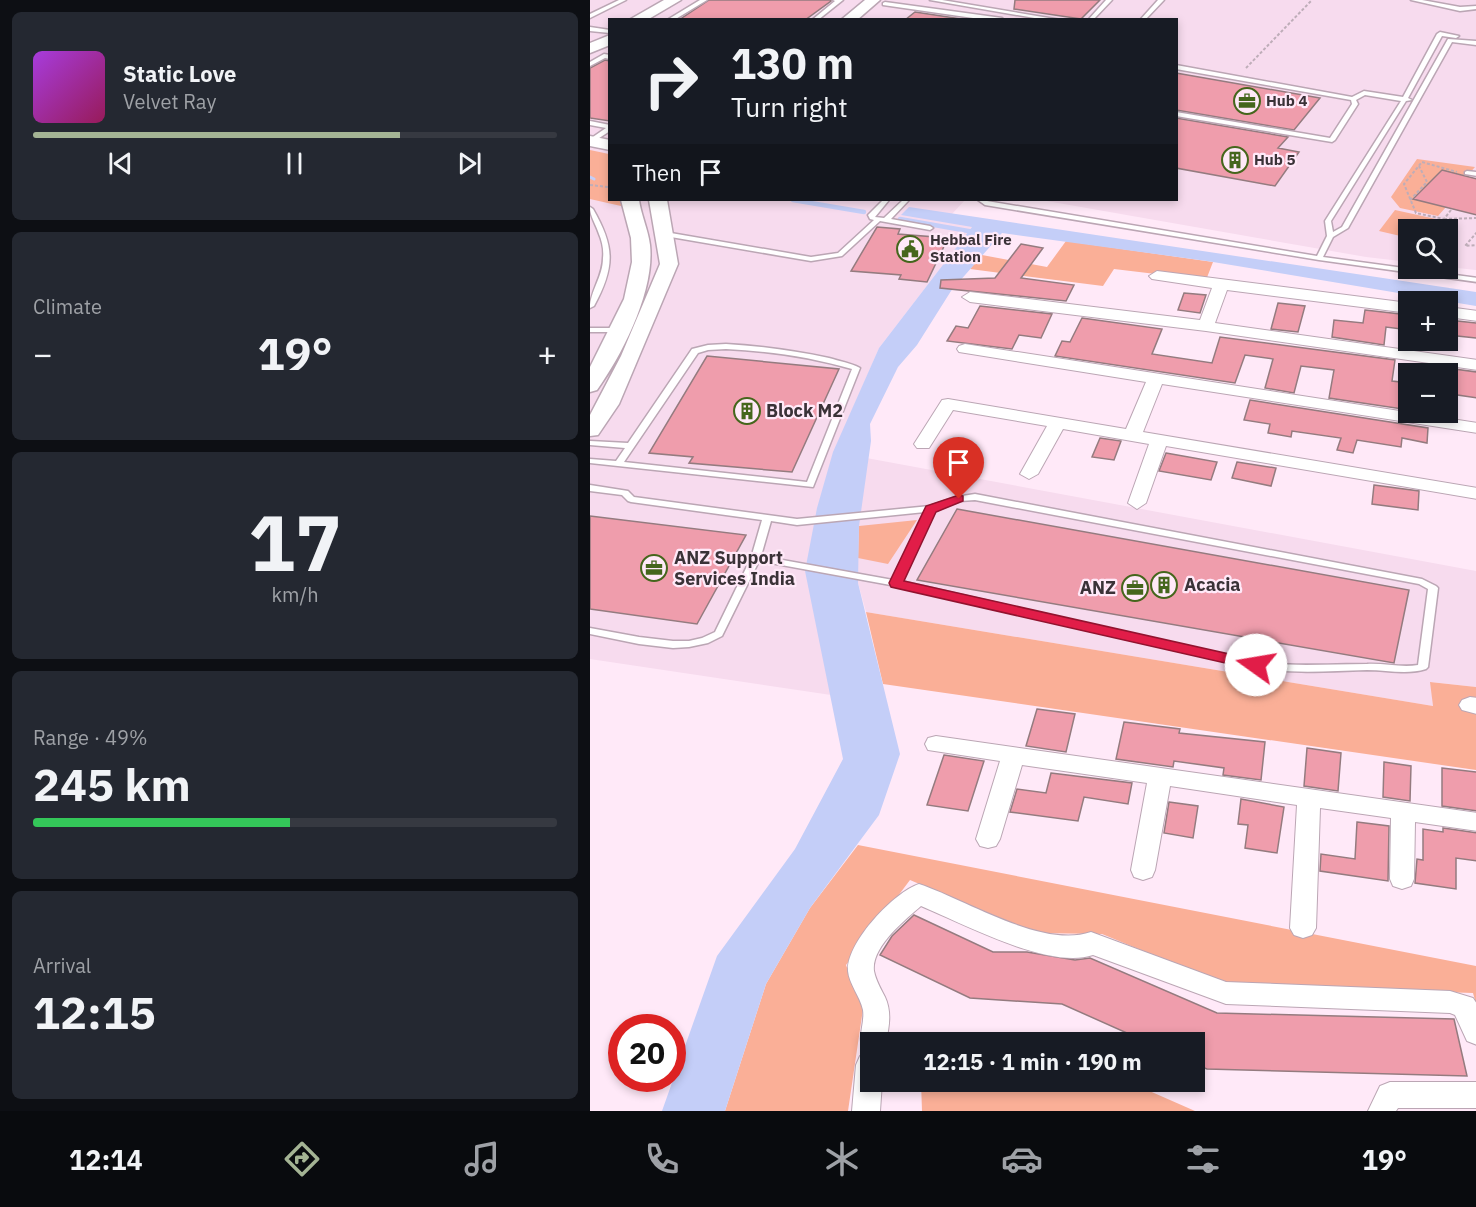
<!DOCTYPE html>
<meta charset="utf-8">
<style>
body{margin:0;font-family:"IBM Plex Sans",sans-serif;background:#242831;color:#f1f3f6;height:100vh;display:flex;flex-direction:column;font-size:22px;white-space:nowrap}
*{box-sizing:border-box;margin:0}
p{font-size:20px;color:#9ea1a6}
.icon{flex:none;width:33px;height:33px;fill:none;stroke:currentColor;stroke-width:2;stroke-linecap:round;stroke-linejoin:round}
.map{position:relative;flex:1;overflow:hidden}
.drawer{display:flex;flex-direction:column;gap:12px;padding:12px;background:#0d0f14;width:590px}
.drawer>*{flex:none}
.banner{position:absolute;left:18px;top:18px;width:570px;height:183px;border-radius:0px;box-shadow:0 3px 9px #0003;background:#171b24;color:#f1f3f6;overflow:hidden}
.fabs{position:absolute;left:808px;top:219px;display:grid;gap:12px}
.fabs a{display:grid;place-items:center;width:60px;height:60px;border-radius:0px;background:#171b24;box-shadow:0 3px 9px #0003;font-size:30px}
.speed{position:absolute;left:18px;top:1014px;display:flex;gap:12px;font-size:30px;font-weight:700;text-align:center}
.speed>*{display:grid;place-content:center;width:78px;height:78px;border-radius:50%;background:#171b24;box-shadow:0 3px 9px #0003;line-height:1}
.speed .limit{border:9px solid #d22;background:#fff;color:#111}
.pin{position:absolute;display:grid;place-items:center;width:51px;height:51px;color:#fff;margin:-62px -26px;border-radius:50% 50% 50% 0;rotate:-45deg;box-shadow:0 0 6px #0007}
.pin .icon{rotate:45deg}
.me{position:absolute;width:66px;margin:-33px;rotate:283deg;stroke-linejoin:round;filter:drop-shadow(0 0 4px #0008)}
.turn{display:flex;align-items:center;gap:21px;height:126px;padding:0 24px;font-size:27px}
.turn .icon{width:78px;height:78px;stroke-width:2.5}
.turn b{display:block;font-size:42px;line-height:51px}
.then{display:flex;align-items:center;height:57px;padding:0 24px;background:#0003;gap:12px;font-size:22px}
.big{font-size:45px;font-weight:800;line-height:1.1}
.drawer .card{flex:1;display:flex;flex-direction:column;justify-content:center;gap:9px;min-width:0;padding:0 21px;border-radius:9px;background:#242831}
.drawer .dial{align-items:center;gap:0}
.dial b{font-size:78px;line-height:1}
.song{display:flex;align-items:center;gap:18px}
.cover{width:72px;height:72px;border-radius:9px;background:linear-gradient(135deg,hsl(280 70% 55%),hsl(330 70% 35%))}
.played{height:6px;border-radius:3px;background:linear-gradient(90deg,#a4b494 70%,#363941 70%)}
.keys{display:flex;justify-content:space-around;direction:ltr}
.heat{display:flex;justify-content:space-between;align-items:center;font-size:33px;direction:ltr}
.charge{height:9px;border-radius:4px;background:linear-gradient(90deg,#34c759 49%,#363941 0)}
.trip{position:absolute;left:270px;top:1032px;width:345px;height:60px;border-radius:0px;background:#171b24;box-shadow:0 3px 9px #0003;font-weight:800;line-height:60px;text-align:center}
.tab-bar{display:flex;height:96px;justify-content:space-around;align-items:center;background:#090b0e;color:#9ea1a6}
.tab-bar .icon{width:42px;height:42px}
.tab-bar .active{color:#a4b494}
.tab-bar b{font-size:27px;color:#f1f3f6}
main{display:flex;flex:1;min-height:0}
.map>svg:first-child{display:block}
.built{fill:#f7dbee}
.green{fill:#faaf97}
.water{fill:#c4cef8}
.lines{fill:none;stroke-linecap:round;stroke-linejoin:round}
.stream-far1{stroke:#c4cef8;stroke-width:3}
.stream{stroke:#c4cef8;stroke-width:4.5}
.building{fill:#ef9dac;stroke:#947b7f;stroke-width:1.5}
.service-casing{stroke:#bba6b4;stroke-width:3}
.minor-casing{stroke:#bba6b4;stroke-width:2}
.tertiary-casing{stroke:#bba6b4;stroke-width:3}
.path{stroke:#beadb8;stroke-width:2;stroke-dasharray:3 2;stroke-linecap:butt}
.service{fill:#fff;fill-rule:evenodd}
.minor{fill:#fff;fill-rule:evenodd}
.tertiary{fill:#fff;fill-rule:evenodd}
.route{fill:#e11d48;stroke:#92132f;stroke-width:1.5}
.labels{text-anchor:middle;stroke-width:4.5;stroke-linejoin:round;paint-order:stroke}
.far-poi-label{font-size:15px;font-weight:bold;fill:#3a3237;stroke:#ffe9f8;text-anchor:start}
.poi-label{font-size:18px;font-weight:bold;fill:#3a3237;stroke:#ffe9f8;text-anchor:start}
</style>
<main>
<section class="drawer">
<div class="card">
<div class="song"><i class="cover"></i><div><b>Static Love</b><p>Velvet Ray</p></div></div>
<div class="played"></div>
<div class="keys"><svg class="icon" aria-label="previous" viewBox="0 0 24 24"><path d="M18 5L8 12l10 7zM5 5v14"/></svg><svg class="icon" aria-label="pause" viewBox="0 0 24 24"><path d="M8 5v14M16 5v14"/></svg><svg class="icon" aria-label="next" viewBox="0 0 24 24"><path d="M6 5l10 7-10 7zM19 5v14"/></svg></div>
</div>
<div class="card"><p>Climate</p>
<div class="heat"><a>−</a><b class="big">19°</b><a>+</a></div>
</div>
<div class="card dial"><b>17</b><p>km/h</p></div>
<div class="card"><p>Range · 49%</p><b class="big">245 km</b><div class="charge"></div></div>
<div class="card"><p>Arrival</p><b class="big">12:15</b></div>
</section>
<div class="map">
<svg width="887" height="1111" viewBox="0 0 887 1111">
<rect width="100%" height="100%" fill="#ffe9f8"/>
<!-- built -->
<path class="built" d="M0 0H886V270L858 267V230H819V262L776 257 451 200H586V20H20V200H375L362 214 389 218 289 348 244 452 886 571V687L841 682 843 706 276 612 268 583 216 571 241 695 0 659Z"/>
<!-- green -->
<path class="green" d="M0 150 19 154 20 200H31V206L0 199Z
M827 159 885 167 877 176 852 170 823 198 856 207 848 216 810 208 801 197Z
M805 210 846 219 838 229 819 230V238L789 231Z
M476 241 623 262 616 280 524 269 513 286 380 269 392 255 457 267Z
M327 520 298 564 268 558 269 526Z
M276 612 843 706 840 682 886 687V770L293 684Z
M268 845 886 966V1004L883 993 636 985 512 934 444 933 320 880 256 965 273 1009 258 1111H135L176 984 220 908Z
M331 1082H539L605 1111H332Z"/>
<!-- water -->
<path class="water" d="M319 207 886 292V306L617 261 412 233 361 291 327 345 308 367 280 424 281 441 269 526 268 583 310 754 289 815 220 908 176 984 135 1111H72L127 956 205 849 253 759 215 571 227 508 243 452 289 348 382 227 311 215Z"/>
<g class="lines">
<!-- stream-far1 -->
<path class="stream-far1" d="M0 177 4 179"/>
<!-- stream -->
<path class="stream" d="M203 200 274 212
M310 219 384 232"/>
</g>
<!-- building -->
<path class="building" d="M119 0H241V1L215 20H89Z
M425 0H510L491 19 424 9Z
M325 12 378 20H315Z
M15 60 20 61V121L0 118V68Z
M586 73 730 98 704 130 586 110Z
M586 118 698 137 688 148 709 152 685 186 586 168Z
M852 170 887 179V215L823 199Z
M287 227 310 229 308 234 358 238 337 282 309 279 311 275 261 271Z
M431 244 453 248 431 278 484 285 476 301 350 288 351 280 405 278Z
M594 293 616 295 610 313 588 310Z
M688 303 715 306 708 332 681 329Z
M390 306 462 314 451 338 429 335 422 349 357 341 366 326 378 328Z
M775 310 819 315V330L796 327 794 345 742 337 744 320 773 323Z
M492 318 572 329 562 354 622 363 630 337 805 360 802 381 819 383V410L739 398 744 370 711 366 704 393 675 388 683 359 655 355 645 383 465 356 472 341 480 342Z
M858 320 887 323V338L858 335Z
M117 356 249 369 202 472 99 463 103 457 59 453Z
M864 369 887 372V398L861 394Z
M660 400 838 428 837 443 812 438 811 447 767 440 763 453 747 450 751 438 702 431 701 437 678 433 680 424 654 420Z
M510 438 531 441 524 460 502 457Z
M576 453 627 462 621 480 569 471Z
M647 462 686 468 681 486 642 478Z
M784 485 829 491 828 510 782 504Z
M367 509 819 590 804 663 327 580Z
M0 516 156 535 107 624 0 609Z
M447 709 485 714 476 752 436 746Z
M534 722 590 729 589 733 675 742 671 780 633 775 634 768 584 761 583 767 526 759Z
M717 748 751 753 748 791 714 786Z
M354 755 394 761 378 811 337 805Z
M794 762 821 766 820 801 793 797Z
M852 768 887 772V811L852 806Z
M461 773 542 783 538 804 494 797 488 821 420 812 427 789 456 793Z
M651 799 694 807 687 853 655 848 658 825 648 824Z
M579 802 608 806 603 838 574 833Z
M767 822 799 826 798 881 730 871 731 854 765 859Z
M853 828 887 833V861L866 858V889L825 883 827 859 833 860V829L853 832Z
M324 915 403 952H437L485 960 500 958 627 1013 864 1019 877 1076 617 1069 604 1064V1042H557L472 1004 380 998 290 955 302 936Z"/>
<g class="lines">
<defs>
<path id="service" d="M29 0H36L0 18V14Z
M110 0H117L84 20H77Z
M243 0H253L228 20H222L245 1Z
M340 0H352L471 20H456Z
M516 0H522L503 20H498Z
M568 0H574L555 20H550Z
M821 0H832L870 7 887 6V9L870 11Z
M295 2 412 18 414 20H397L293 5V3Z
M0 27 20 30V33L0 31Z
M850 32 869 36 866 38 852 36 818 98 822 100 816 101 741 221 743 232 752 227 858 39 887 41V45L862 42 758 228 743 237 733 257 887 278V282L729 260 395 205 388 200H394L397 201 727 256 737 236 735 221 811 101 775 95 766 100 768 104 745 140 742 142 586 116V112L740 138 762 104 761 100 586 69V65L762 97 774 91 813 97 847 34Z
M14 54 20 55V59L15 58 0 66V62Z
M0 121 20 125V131L3 142 0 143V139L16 128 0 125Z
M877 171 887 172V176L875 174V172Z
M293 200H299L285 217 294 218 313 200H319L301 219 340 226 343 228 340 230 290 221 252 256 221 261 75 236 72 234 75 232 221 257 248 253 284 220 280 219 278 215Z
M0 207 3 209C25 247 25 267 4 306L0 308C0 291 13 277 13 258 14 250 12 241 9 234 6 224 0 217 0 207Z
M0 328H29L33 330 29 332H0Z
M136 344C171 346 205 351 239 358 249 361 261 363 270 368L223 487 0 463V459L26 461 35 448 0 445V441L38 443 102 349 118 345ZM136 349C179 351 221 357 262 369L217 482 34 462 108 353 118 350Z
M0 485 38 491 44 497 207 519 340 506 366 497 385 494 832 579 846 586 848 588 838 667 836 669C817 675 797 670 777 670 740 671 703 674 666 668L306 586 169 561 132 636 118 643 99 647 83 648 49 644 0 634V628L49 637 83 641H99L112 638 125 632 161 558 172 520 41 502 38 501 32 495 0 491ZM385 500 829 584 838 589 828 665C812 668 794 663 777 664 740 664 703 667 666 662L311 581 345 511 370 501ZM335 512 303 580 171 556 181 521 207 525Z"/>
<path id="minor" d="M567 271 819 303V313L637 290 625 323 887 360V370L616 331 380 302 372 297 380 292 610 320 622 288 562 279 559 276Z
M858 307 887 311V321L858 317Z
M375 344 887 423V433L572 384 553 432 887 488V499L576 446 556 503 547 509 538 503 559 444 473 429 448 474 439 479 430 474 457 426 363 410 339 448H327L324 444 352 400 358 399 536 429 556 382 369 352 367 349 369 346Z
M880 697 887 698V714L872 710 869 705 872 700Z
M346 736 887 813V831L825 822 824 879 821 886 812 889 803 886 800 879 801 818 730 808 726 928 722 935 713 938 704 935 700 928 707 805 580 786 565 870 562 877 553 880 544 877 541 870 557 783 432 765 410 839 406 846 398 848 390 846 386 839 410 761 338 750 335 744 338 738Z
M329 884C377 900 452 949 501 932L636 982 860 991 883 998 887 1004V1045L877 1041 865 1015 860 1013 636 1004 503 955C459 970 374 924 331 906 315 920 281 947 284 971 286 981 291 989 295 997 302 1012 299 1027 296 1042H280V1053L273 1050C267 1037 275 1024 273 1010 270 996 259 984 258 971 256 943 304 892 329 884Z
M280 1053V1082H292L290 1111H262L266 1065 270 1056Z
M800 1082H887V1108H808L806 1111H778L790 1086Z"/>
<path id="tertiary" d="M74 0H91L57 20H39Z
M275 0H290L267 20H251Z
M20 35V45L0 53V43Z
M0 136 20 140V150L0 146Z
M31 200H49C51 215 58 229 60 245 65 290 33 354 7 390L0 392V367L34 299 42 262 41 238Z
M59 200H77L88 264 29 404 8 435 0 436V415L31 356 70 264Z"/>
</defs>
<!-- service casing -->
<use href="#service" class="service-casing"/>
<!-- minor casing -->
<use href="#minor" class="minor-casing"/>
<!-- tertiary casing -->
<use href="#tertiary" class="tertiary-casing"/>
<!-- path -->
<path class="path" d="M656 68 722 0
M0 185 18 187
M820 200 837 182 829 166
M861 210 854 219 826 213 814 184 832 162 867 172
M854 219 887 218
M887 232 875 246 887 245"/>
<!-- service -->
<use href="#service" class="service"/>
<!-- minor -->
<use href="#minor" class="minor"/>
<!-- tertiary -->
<use href="#tertiary" class="tertiary"/>
</g>
<!-- route -->
<path class="route" d="M369 495 373 496V501L346 512 314 581 666 660 673 665 666 670 301 587 299 583 336 506Z"/>
<!-- icons -->
<defs>
<symbol id="office-ring" viewBox="-11 -11 22 22"><circle r="9.5" fill="#ffe9f8" stroke="#45661c" stroke-width="1.5"/><path d="M-6-3h4V-5.5h4V-3h4V5H-6ZM-1-4.5V-3h2v-1.5ZM-6 0V1H6V0Z" fill="#45661c"/></symbol>
<symbol id="building-ring" viewBox="-11 -11 22 22"><circle r="9.5" fill="#ffe9f8" stroke="#45661c" stroke-width="1.5"/><path d="M-4-6H4V6H1V3H-1V6H-4ZM-2.5-4.3h1.7v1.8h-1.7ZM.8-4.3h1.7v1.8H.8ZM-2.5-1h1.7V.8h-1.7ZM.8-1h1.7V.8H.8Z" fill="#45661c"/></symbol>
<symbol id="civic-ring" viewBox="-11 -11 22 22"><circle r="9.5" fill="#ffe9f8" stroke="#45661c" stroke-width="1.5"/><path d="M-.6-6.5H3V-4.5H.6V-3L4-1V1h2V6H-6V1h2V-1L-.6-3ZM-1.2 2.5V6h2.4V2.5Z" fill="#45661c"/></symbol>
</defs>
<g fill-rule="evenodd">
<use href="#office-ring" x="642" y="86" width="30" height="30"/>
<use href="#building-ring" x="630" y="145" width="30" height="30"/>
<use href="#civic-ring" x="305" y="234" width="30" height="30"/>
<use href="#building-ring" x="142" y="396" width="30" height="30"/>
<use href="#office-ring" x="49" y="553" width="30" height="30"/>
<use href="#building-ring" x="559" y="570" width="30" height="30"/>
<use href="#office-ring" x="530" y="573" width="30" height="30"/>
</g>
<g class="labels">
<!-- far-poi labels -->
<g class="far-poi-label">
<text x="676" y="106">Hub 4</text>
<text x="664" y="165">Hub 5</text>
<text x="340" y="245">Hebbal Fire<tspan x="340" dy="17">Station</tspan></text>
</g>
<!-- poi labels -->
<g class="poi-label">
<text x="176" y="417">Block M2</text>
<text x="84" y="564">ANZ Support<tspan x="84" dy="21">Services India</tspan></text>
<text x="594" y="591">Acacia</text>
<text x="526" y="594" text-anchor="end">ANZ</text>
</g>
</g>
</svg>
<div class="fabs">
<a><svg class="icon" aria-label="search" viewBox="0 0 24 24"><circle cx="10" cy="10" r="6"/><path d="M15 15l6 6"/></svg></a>
<a>+</a>
<a>−</a>
</div>
<div class="speed"><div class="limit">20</div></div>
<div class="pin" style="left:369px;top:499px;background:#d93025"><svg class="icon" aria-label="arrive" viewBox="0 0 24 24"><path d="M6 21V4h12l-3 4 3 4H6"/></svg></div>
<svg class="me" style="left:666px;top:665px" viewBox="-20 -20 40 40"><circle r="19" fill="#fff"/><path d="M0-13L10 11 0 6-10 11z" fill="#e11d48"/></svg>
<div class="trip">12:15 · 1 min · 190 m</div>
<div class="banner">
<div class="turn"><svg class="icon" aria-label="right" viewBox="0 0 24 24"><path d="M7 20v-9h11M14 6l5 5-5 5"/></svg><div><b>130 m</b>Turn right</div></div>
<div class="then">Then<svg class="icon" aria-label="arrive" viewBox="0 0 24 24"><path d="M6 21V4h12l-3 4 3 4H6"/></svg></div>
</div>
</div>
</main>
<nav class="tab-bar">
<b>12:14</b>
<svg class="icon active" aria-label="directions" viewBox="0 0 24 24"><path d="M12 3l9 9-9 9-9-9zM9 14v-3h6M13 9l2 2-2 2"/></svg>
<svg class="icon" aria-label="music" viewBox="0 0 24 24"><path d="M9 18V5l10-2v13"/><circle cx="6" cy="18" r="3"/><circle cx="16" cy="16" r="3"/></svg>
<svg class="icon" aria-label="phone" viewBox="0 0 24 24"><path d="M5 4h4l2 5-3 2q2 4 5 5l2-3 5 2v4C11 20 4 13 5 4z"/></svg>
<svg class="icon" aria-label="climate" viewBox="0 0 24 24"><path d="M12 3v18M4 7l16 10M4 17L20 7"/></svg>
<svg class="icon" aria-label="car" viewBox="0 0 24 24"><path d="M5 17H2v-5l4-1 3-4h7l3 4 3 1v5h-3M9 17h6M6 11h13"/><circle cx="7" cy="17" r="2"/><circle cx="17" cy="17" r="2"/></svg>
<svg class="icon" aria-label="filters" viewBox="0 0 24 24"><path d="M4 7h16M4 17h16"/><circle cx="9" cy="7" r="2"/><circle cx="15" cy="17" r="2"/></svg>
<b>19°</b>
</nav>
